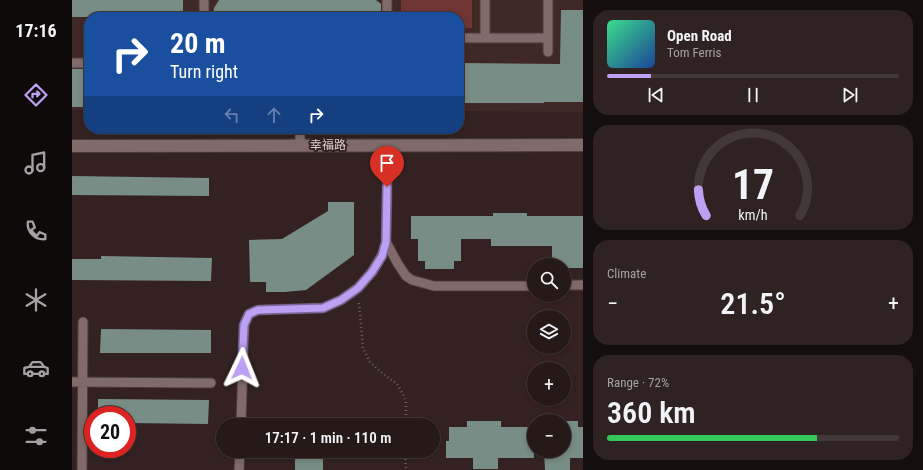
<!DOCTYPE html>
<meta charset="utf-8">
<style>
body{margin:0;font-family:"Roboto Condensed","Noto Sans SC",sans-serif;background:#2e2322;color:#f1f3f6;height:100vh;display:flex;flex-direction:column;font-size:15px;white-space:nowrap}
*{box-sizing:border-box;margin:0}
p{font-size:13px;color:#a4a1a2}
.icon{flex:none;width:22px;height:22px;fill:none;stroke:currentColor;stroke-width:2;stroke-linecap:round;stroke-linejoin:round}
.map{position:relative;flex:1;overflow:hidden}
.panel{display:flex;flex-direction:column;gap:10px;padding:10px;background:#150e0e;width:340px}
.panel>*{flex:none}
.banner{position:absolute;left:12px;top:12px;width:380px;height:122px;border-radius:16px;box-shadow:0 2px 6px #0003,0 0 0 1px #423838;background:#1a4fa0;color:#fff;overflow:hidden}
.buttons{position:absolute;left:455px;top:258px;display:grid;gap:8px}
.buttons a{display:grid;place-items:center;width:44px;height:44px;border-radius:50%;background:#261a19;box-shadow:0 2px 6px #0003,0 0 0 1px #423838;font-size:20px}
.speed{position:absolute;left:12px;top:406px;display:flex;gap:8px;font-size:20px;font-weight:700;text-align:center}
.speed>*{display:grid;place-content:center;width:52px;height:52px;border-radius:50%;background:#261a19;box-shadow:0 2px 6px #0003,0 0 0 1px #423838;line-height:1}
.speed .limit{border:6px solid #d22;background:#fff;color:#111}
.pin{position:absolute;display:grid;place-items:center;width:34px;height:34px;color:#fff;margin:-41px -17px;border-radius:50% 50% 50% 0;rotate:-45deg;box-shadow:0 0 4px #0007}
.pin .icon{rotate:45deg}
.me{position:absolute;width:44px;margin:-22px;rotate:2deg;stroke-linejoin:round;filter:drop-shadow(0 0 3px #0008)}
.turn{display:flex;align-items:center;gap:14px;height:84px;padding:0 20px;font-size:18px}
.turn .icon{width:52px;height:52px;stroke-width:2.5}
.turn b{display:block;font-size:28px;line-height:34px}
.lanes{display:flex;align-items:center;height:38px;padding:0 20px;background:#0003;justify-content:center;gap:20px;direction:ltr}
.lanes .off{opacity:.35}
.big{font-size:30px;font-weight:600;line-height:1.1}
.panel .tile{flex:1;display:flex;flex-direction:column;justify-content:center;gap:6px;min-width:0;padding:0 14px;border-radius:16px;background:#2e2322}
.panel .dial{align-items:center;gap:0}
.dial svg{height:104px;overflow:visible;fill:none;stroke:#423838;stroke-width:7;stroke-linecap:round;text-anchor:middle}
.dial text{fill:#f1f3f6;stroke:none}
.song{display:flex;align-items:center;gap:12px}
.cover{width:48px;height:48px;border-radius:6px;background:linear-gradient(135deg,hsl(150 70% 55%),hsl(220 70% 35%))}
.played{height:4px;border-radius:2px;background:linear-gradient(90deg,#bca0f2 15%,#423838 15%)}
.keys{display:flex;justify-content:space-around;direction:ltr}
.heat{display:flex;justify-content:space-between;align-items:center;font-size:22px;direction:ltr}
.charge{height:6px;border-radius:3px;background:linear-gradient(90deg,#34c759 72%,#423838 0)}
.trip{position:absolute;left:144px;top:418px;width:224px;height:40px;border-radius:20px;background:#261a19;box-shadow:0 2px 6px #0003,0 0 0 1px #423838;font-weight:600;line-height:40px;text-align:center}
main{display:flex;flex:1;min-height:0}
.dock{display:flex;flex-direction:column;width:72px;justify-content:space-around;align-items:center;background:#0f0a0a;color:#a4a1a2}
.dock .icon{width:28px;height:28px}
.dock .on{color:#bca0f2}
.dock b{font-size:18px;color:#f1f3f6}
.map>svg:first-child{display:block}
.built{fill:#402827}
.green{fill:#6f3635}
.building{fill:#788d85}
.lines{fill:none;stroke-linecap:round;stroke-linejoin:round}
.lane-casing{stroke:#4c3e3d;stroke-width:11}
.street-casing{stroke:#4c3e3d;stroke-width:14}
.path{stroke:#6e5f5e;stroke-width:2.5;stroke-dasharray:1 3;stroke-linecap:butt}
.lane{stroke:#806b6a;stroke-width:9}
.street{stroke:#806b6a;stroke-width:12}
.route-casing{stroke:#7a689d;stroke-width:10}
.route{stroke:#bca0f2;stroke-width:7}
.labels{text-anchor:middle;stroke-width:4;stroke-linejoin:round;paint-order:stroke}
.street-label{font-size:12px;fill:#dcd1d0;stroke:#332221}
</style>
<main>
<nav class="dock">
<b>17:16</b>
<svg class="icon on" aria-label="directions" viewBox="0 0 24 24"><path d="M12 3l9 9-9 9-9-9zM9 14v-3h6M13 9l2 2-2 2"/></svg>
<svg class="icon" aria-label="music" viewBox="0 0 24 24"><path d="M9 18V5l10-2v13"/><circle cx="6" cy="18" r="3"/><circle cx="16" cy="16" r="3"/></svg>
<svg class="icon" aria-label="phone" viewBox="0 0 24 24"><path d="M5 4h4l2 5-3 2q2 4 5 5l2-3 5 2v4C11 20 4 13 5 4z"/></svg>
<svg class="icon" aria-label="climate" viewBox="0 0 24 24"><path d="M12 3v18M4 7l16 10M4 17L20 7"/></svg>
<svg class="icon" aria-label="car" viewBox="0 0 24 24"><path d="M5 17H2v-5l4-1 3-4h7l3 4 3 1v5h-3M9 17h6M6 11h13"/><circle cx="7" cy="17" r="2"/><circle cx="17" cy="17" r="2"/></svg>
<svg class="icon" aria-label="filters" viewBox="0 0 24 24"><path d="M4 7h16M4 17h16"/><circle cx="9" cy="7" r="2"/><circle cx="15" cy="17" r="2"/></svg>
</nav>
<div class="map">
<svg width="511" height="470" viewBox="0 0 511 470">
<rect width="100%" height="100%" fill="#332221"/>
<!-- built -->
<path class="built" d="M0 0H511V112L387 111V17H17V110H0Z"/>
<!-- green -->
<path class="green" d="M329 0H400V28H387V17H330L329 13Z"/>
<!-- building -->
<path class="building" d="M0 0H111V17H0Z
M147 0H304L309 4V17H141L142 8Z
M489 10H511V102H472V103H387V63L488 64Z
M0 69H15L14 74H17V107H0Z
M0 176 137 178V196L0 195Z
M256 202H282V255L234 290 213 292H194V282H178L177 240 210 239 256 211Z
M421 213H455V216H511V268H492V265H485V259H480V246H419V239H389V261H382V269H353V261H346V239H339V216H421Z
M29 256 140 258 139 281 0 280V259H29Z
M29 329 139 330V353H28Z
M26 399 137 400 136 424 55 423V415H26Z
M395 421H429V427H462V458H426V469H401V458H374V441H377V427H395Z
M492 421H506V427H511V458H498V470H473L472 451H492Z
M223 451H251V470H223Z"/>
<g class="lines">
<defs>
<path id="lane" d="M132 0V17
M315 0V17
M413 0V38
M476 0V52
M387 38H476
M0 63H17
M228 129V145
M314 242 326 264 334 276 340 280 362 286H462
M492 285H511
M0 382 139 383
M169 425 172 325 177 314 186 310 251 308 269 300 286 288 300 272 310 255 314 242 316 145
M10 470 11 322
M167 470 168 451"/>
<path id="street" d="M0 146 511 145"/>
</defs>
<!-- lane casing -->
<use href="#lane" class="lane-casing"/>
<!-- street casing -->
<use href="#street" class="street-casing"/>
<!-- path -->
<path class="path" d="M287 303 291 348 298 362 310 373 325 384 332 396 334 402V425
M333 451 334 470"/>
<!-- lane -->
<use href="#lane" class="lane"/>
<!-- street -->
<use href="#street" class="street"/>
</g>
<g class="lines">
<defs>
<path id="route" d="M170 368 172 325 177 314 186 310 251 308 269 300 286 288 300 272 310 256 314 242 315 187"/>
</defs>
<!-- route casing -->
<use href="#route" class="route-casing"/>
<!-- route -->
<use href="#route" class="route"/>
</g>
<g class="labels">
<!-- street labels -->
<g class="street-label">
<text x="256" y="149">幸福路</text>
</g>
</g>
</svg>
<div class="buttons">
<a><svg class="icon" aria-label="search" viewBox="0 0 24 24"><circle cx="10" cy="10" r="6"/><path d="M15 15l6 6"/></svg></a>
<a><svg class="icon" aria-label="layers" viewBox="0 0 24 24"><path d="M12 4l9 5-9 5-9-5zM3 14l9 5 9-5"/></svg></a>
<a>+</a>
<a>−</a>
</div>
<div class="speed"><div class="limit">20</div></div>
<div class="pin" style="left:315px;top:187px;background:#d93025"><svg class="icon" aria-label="arrive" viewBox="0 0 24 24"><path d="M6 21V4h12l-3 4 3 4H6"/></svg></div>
<svg class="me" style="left:170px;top:368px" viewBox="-20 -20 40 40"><path d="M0-17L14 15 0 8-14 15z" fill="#bca0f2" stroke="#fff" stroke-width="4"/></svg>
<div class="trip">17:17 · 1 min · 110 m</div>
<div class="banner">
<div class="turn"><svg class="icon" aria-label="right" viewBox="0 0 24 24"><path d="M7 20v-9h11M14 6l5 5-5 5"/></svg><div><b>20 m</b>Turn right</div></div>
<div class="lanes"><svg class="icon off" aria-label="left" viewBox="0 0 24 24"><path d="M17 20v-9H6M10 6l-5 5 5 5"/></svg><svg class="icon off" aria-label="ahead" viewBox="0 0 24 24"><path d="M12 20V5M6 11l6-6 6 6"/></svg><svg class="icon" aria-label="right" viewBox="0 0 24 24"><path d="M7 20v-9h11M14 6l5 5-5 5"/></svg></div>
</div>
</div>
<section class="panel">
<div class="tile">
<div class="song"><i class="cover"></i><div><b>Open Road</b><p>Tom Ferris</p></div></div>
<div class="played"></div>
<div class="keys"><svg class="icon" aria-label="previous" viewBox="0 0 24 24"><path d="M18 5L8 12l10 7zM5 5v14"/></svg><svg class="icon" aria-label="pause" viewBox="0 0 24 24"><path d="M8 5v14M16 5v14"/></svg><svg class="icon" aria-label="next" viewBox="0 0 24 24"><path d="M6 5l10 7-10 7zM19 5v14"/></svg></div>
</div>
<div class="tile dial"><svg viewBox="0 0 100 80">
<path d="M14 69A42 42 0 1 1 86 69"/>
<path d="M14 69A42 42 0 0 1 8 49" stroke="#bca0f2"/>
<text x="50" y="56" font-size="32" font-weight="700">17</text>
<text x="50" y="72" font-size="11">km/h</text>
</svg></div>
<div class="tile"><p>Climate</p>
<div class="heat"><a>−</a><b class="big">21.5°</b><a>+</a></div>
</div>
<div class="tile"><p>Range · 72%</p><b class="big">360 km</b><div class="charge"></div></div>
</section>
</main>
